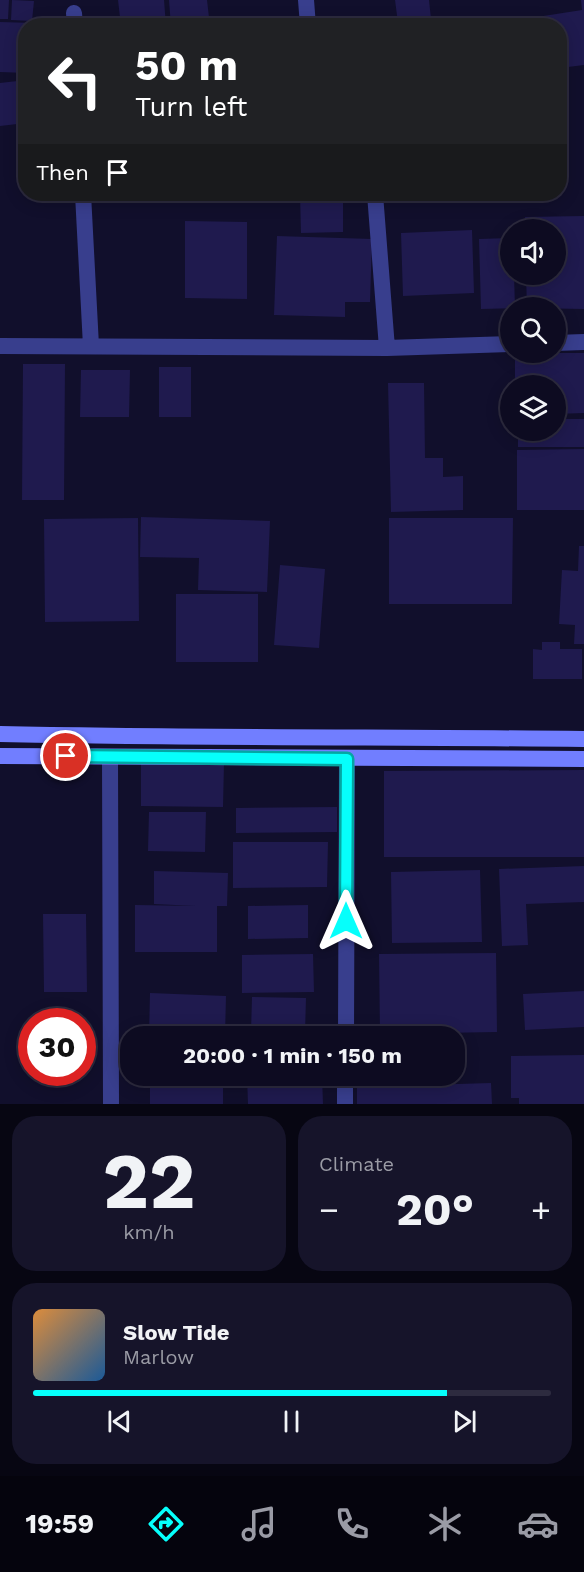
<!DOCTYPE html>
<meta charset="utf-8">
<style>
body{margin:0;font-family:"Work Sans",sans-serif;background:#16142a;color:#f1f3f6;height:100vh;display:flex;flex-direction:column;font-size:22px;white-space:nowrap}
*{box-sizing:border-box;margin:0}
p{font-size:20px;color:#9a9ba5}
.icon{flex:none;width:33px;height:33px;fill:none;stroke:currentColor;stroke-width:2;stroke-linecap:round;stroke-linejoin:round}
.map{position:relative;height:1104px;overflow:hidden}
.drawer{display:flex;flex-direction:column;gap:12px;padding:12px;background:#070612;flex:1}
.drawer>*{flex:none}
.top-card{position:absolute;left:18px;top:18px;width:549px;height:183px;border-radius:24px;box-shadow:0 3px 15px #0003,0 0 0 2px #2d2b3f;background:#202124;color:#fff;overflow:hidden}
.fabs{position:absolute;left:500px;top:219px;display:grid;gap:12px}
.fabs a{display:grid;place-items:center;width:66px;height:66px;border-radius:50%;background:#0d0b21;box-shadow:0 3px 15px #0003,0 0 0 2px #2d2b3f;font-size:30px}
.speed{position:absolute;left:18px;top:1008px;display:flex;gap:12px;font-size:30px;font-weight:700;text-align:center}
.speed>*{display:grid;place-content:center;width:78px;height:78px;border-radius:50%;background:#0d0b21;box-shadow:0 3px 15px #0003,0 0 0 2px #2d2b3f;line-height:1}
.speed .limit{border:9px solid #d22;background:#fff;color:#111}
.pin{position:absolute;display:grid;place-items:center;width:51px;height:51px;color:#fff;margin:-26px;border:3px solid #fff;border-radius:50%;box-shadow:0 2px 6px #0007}
.me{position:absolute;width:66px;margin:-33px;rotate:0deg;stroke-linejoin:round;filter:drop-shadow(0 0 4px #0008)}
.turn{display:flex;align-items:center;gap:21px;height:126px;padding:0 18px;font-size:27px}
.turn .icon{width:78px;height:78px;stroke-width:2.5}
.turn b{display:block;font-size:42px;line-height:51px}
.then{display:flex;align-items:center;height:57px;padding:0 18px;background:#0003;gap:12px;font-size:22px}
.big{font-size:45px;font-weight:700;line-height:1.1}
.drawer .widget{flex:1;display:flex;flex-direction:column;justify-content:center;gap:9px;min-width:0;padding:0 21px;border-radius:24px;background:#16142a}
.drawer .dial{align-items:center;gap:0}
.dial b{font-size:78px;line-height:1}
.song{display:flex;align-items:center;gap:18px}
.cover{width:72px;height:72px;border-radius:9px;background:linear-gradient(135deg,hsl(30 70% 55%),hsl(210 70% 35%))}
.played{height:6px;border-radius:3px;background:linear-gradient(90deg,#06fffb 80%,#2d2b3f 80%)}
.keys{display:flex;justify-content:space-around;direction:ltr}
.heat{display:flex;justify-content:space-between;align-items:center;font-size:33px;direction:ltr}
.drawer .tiles{flex:1;display:grid;gap:12px;grid-template-columns:1fr 1fr}
.widget:last-child{grid-column:span 2}
.trip{position:absolute;left:120px;top:1026px;width:345px;height:60px;border-radius:24px;background:#0d0b21;box-shadow:0 3px 15px #0003,0 0 0 2px #2d2b3f;font-weight:700;line-height:60px;text-align:center}
.tabs{display:flex;height:96px;justify-content:space-around;align-items:center;background:#05040d;color:#9a9ba5}
.tabs .icon{width:42px;height:42px}
.tabs .current{color:#06fffb}
.tabs b{font-size:27px;color:#f1f3f6}
.map>svg:first-child{display:block}
.building{fill:#1f1a4e}
.lines{fill:none;stroke-linecap:round;stroke-linejoin:round}
.minor{stroke:#383e8d;stroke-width:16}
.secondary{stroke:#717eff;stroke-width:16}
.route-casing{stroke:#04a6a3;stroke-width:15}
.route{stroke:#06fffb;stroke-width:10}
</style>
<div class="map">
<svg width="584" height="1104" viewBox="0 0 584 1104">
<rect width="100%" height="100%" fill="#110f2c"/>
<!-- building -->
<path class="building" d="M0 0H9L8 19H0Z
M12 0 34 1 32 21 11 20Z
M118 0H164L166 26H121Z
M169 0H207L210 26H171Z
M395 0H429L431 19 398 23Z
M581 0H584V65L560 68V26H478L582 10Z
M0 22 34 23V26H26V73L0 72Z
M26 80V123L0 126V83Z
M300 194H343V232L301 233Z
M584 216V309L527 308 526 274H555V230H526L525 217Z
M185 221 247 222V299L185 298Z
M472 230 474 293 403 296 401 233Z
M277 236 372 239 370 302H345V317L274 315Z
M510 238V274H514L515 308 481 309 479 239Z
M515 353H584V413L555 414V386H550V380H515Z
M23 364H65L64 500H22Z
M159 367H191V417H159Z
M81 370H130L129 417H80Z
M388 383H424L425 458H443V477L463 476V510L391 512Z
M555 419H584V447H518V430H555Z
M584 449V510H517V450Z
M141 517 270 521 267 592 198 590 199 558 140 557Z
M138 518 139 621 45 622 44 519Z
M389 518H513L512 604H389Z
M579 546H584V644H574L575 625 559 624 562 570 578 571Z
M280 565 325 569 319 648 274 645Z
M176 594H258V662H176Z
M542 642H560V649H582V679H533V649L542 650Z
M141 762 224 763 223 807 141 806Z
M584 770V857H384V771Z
M337 807V832L236 833V808Z
M149 812H206L205 852 148 851Z
M233 842H328L327 887 233 888Z
M584 866V902L526 904 528 945 502 946 499 869Z
M480 870 482 942 392 943 391 872Z
M154 871 228 873 227 906H217V952H135V905L196 906 154 904Z
M308 905V938L248 939V906Z
M43 914H86L87 992H44Z
M496 953 497 1032 380 1034 379 954Z
M313 954 314 992 242 993V955Z
M584 991V1027L525 1030 523 994Z
M150 993 226 996 225 1036H149Z
M252 997 306 998 305 1033 251 1032Z
M584 1055V1104H519V1098H511V1056Z
M150 1076H223V1104H150Z
M247 1076H322L323 1104H248Z
M491 1083 492 1104H357V1087Z"/>
<g class="lines">
<!-- minor -->
<path class="minor" d="M306 0 308 26
M74 13 75 26
M83 194 91 346
M375 194 387 348
M555 343 584 342
M0 346 387 348 510 344
M110 757 111 1104
M346 1036 347 760
M345 1104V1076"/>
<!-- secondary -->
<path class="secondary" d="M0 734C195 738 389 737 584 739
M0 756 584 759"/>
</g>
<g class="lines">
<defs>
<path id="route" d="M66 756 347 759 346 921"/>
</defs>
<!-- route casing -->
<use href="#route" class="route-casing"/>
<!-- route -->
<use href="#route" class="route"/>
</g>
</svg>
<div class="fabs">
<a><svg class="icon" aria-label="sound" viewBox="0 0 24 24"><path d="M4 9h4l5-4v14l-5-4H4zM17 9q2 3 0 6"/></svg></a>
<a><svg class="icon" aria-label="search" viewBox="0 0 24 24"><circle cx="10" cy="10" r="6"/><path d="M15 15l6 6"/></svg></a>
<a><svg class="icon" aria-label="layers" viewBox="0 0 24 24"><path d="M12 4l9 5-9 5-9-5zM3 14l9 5 9-5"/></svg></a>
</div>
<div class="speed"><div class="limit">30</div></div>
<div class="pin" style="left:66px;top:756px;background:#d93025"><svg class="icon" aria-label="arrive" viewBox="0 0 24 24"><path d="M6 21V4h12l-3 4 3 4H6"/></svg></div>
<svg class="me" style="left:346px;top:921px" viewBox="-20 -20 40 40"><path d="M0-17L14 15 0 8-14 15z" fill="#06fffb" stroke="#fff" stroke-width="4"/></svg>
<div class="trip">20:00 · 1 min · 150 m</div>
<div class="top-card">
<div class="turn"><svg class="icon" aria-label="left" viewBox="0 0 24 24"><path d="M17 20v-9H6M10 6l-5 5 5 5"/></svg><div><b>50 m</b>Turn left</div></div>
<div class="then">Then<svg class="icon" aria-label="arrive" viewBox="0 0 24 24"><path d="M6 21V4h12l-3 4 3 4H6"/></svg></div>
</div>
</div>
<section class="drawer">
<div class="tiles">
<div class="widget dial"><b>22</b><p>km/h</p></div>
<div class="widget"><p>Climate</p>
<div class="heat"><a>−</a><b class="big">20°</b><a>+</a></div>
</div>
<div class="widget">
<div class="song"><i class="cover"></i><div><b>Slow Tide</b><p>Marlow</p></div></div>
<div class="played"></div>
<div class="keys"><svg class="icon" aria-label="previous" viewBox="0 0 24 24"><path d="M18 5L8 12l10 7zM5 5v14"/></svg><svg class="icon" aria-label="pause" viewBox="0 0 24 24"><path d="M8 5v14M16 5v14"/></svg><svg class="icon" aria-label="next" viewBox="0 0 24 24"><path d="M6 5l10 7-10 7zM19 5v14"/></svg></div>
</div>
</div>
</section>
<nav class="tabs">
<b>19:59</b>
<svg class="icon current" aria-label="directions" viewBox="0 0 24 24"><path d="M12 3l9 9-9 9-9-9zM9 14v-3h6M13 9l2 2-2 2"/></svg>
<svg class="icon" aria-label="music" viewBox="0 0 24 24"><path d="M9 18V5l10-2v13"/><circle cx="6" cy="18" r="3"/><circle cx="16" cy="16" r="3"/></svg>
<svg class="icon" aria-label="phone" viewBox="0 0 24 24"><path d="M5 4h4l2 5-3 2q2 4 5 5l2-3 5 2v4C11 20 4 13 5 4z"/></svg>
<svg class="icon" aria-label="climate" viewBox="0 0 24 24"><path d="M12 3v18M4 7l16 10M4 17L20 7"/></svg>
<svg class="icon" aria-label="car" viewBox="0 0 24 24"><path d="M5 17H2v-5l4-1 3-4h7l3 4 3 1v5h-3M9 17h6M6 11h13"/><circle cx="7" cy="17" r="2"/><circle cx="17" cy="17" r="2"/></svg>
</nav>
